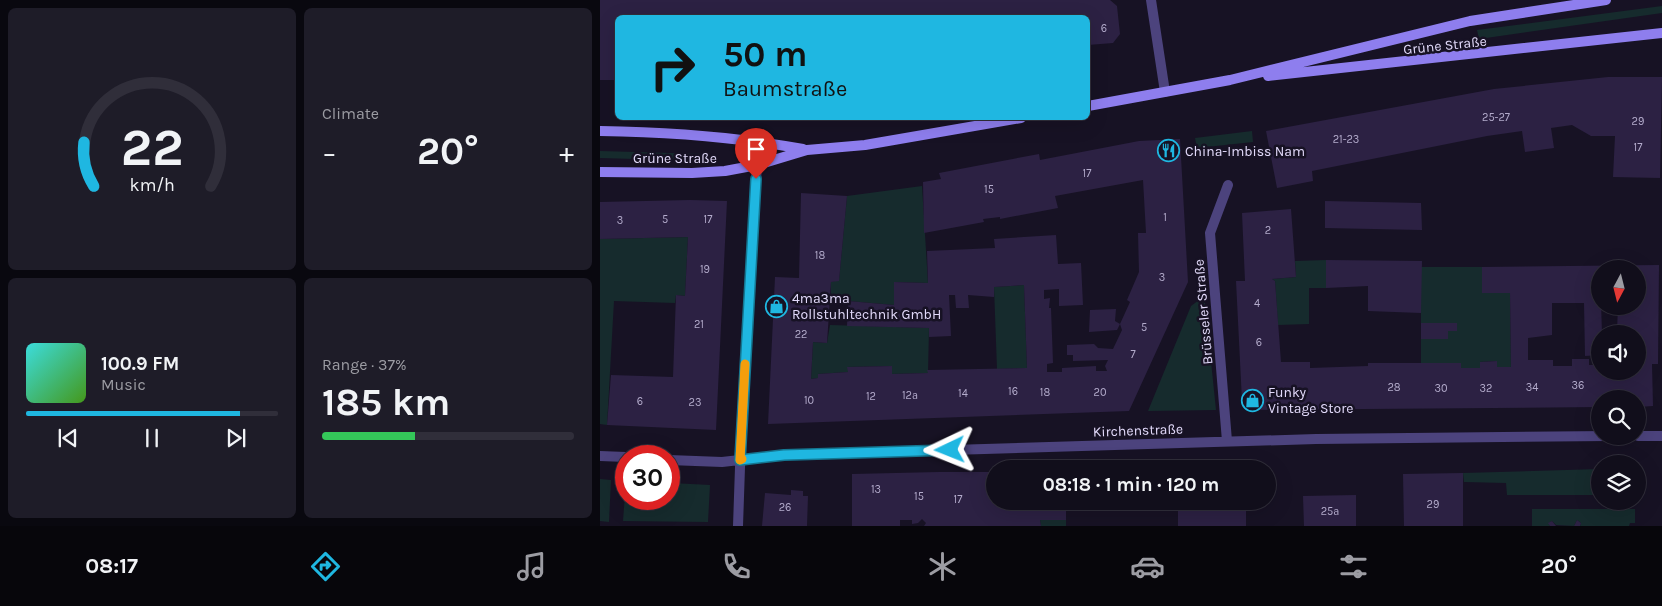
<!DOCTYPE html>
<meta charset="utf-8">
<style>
body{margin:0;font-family:Karla,sans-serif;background:#1e1c28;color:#f1f3f6;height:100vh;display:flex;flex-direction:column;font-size:19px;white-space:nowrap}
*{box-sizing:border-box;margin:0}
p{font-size:16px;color:#9c9ca3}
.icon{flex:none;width:28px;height:28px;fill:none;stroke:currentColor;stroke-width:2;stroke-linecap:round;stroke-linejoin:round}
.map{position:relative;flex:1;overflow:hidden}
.side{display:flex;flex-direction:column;gap:8px;padding:8px;background:#09080f;width:600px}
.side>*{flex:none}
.guide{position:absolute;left:15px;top:15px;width:475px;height:105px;border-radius:8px;box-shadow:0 5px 20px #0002,0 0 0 1px #302e3a;background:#1fb7e1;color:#111;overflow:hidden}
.needle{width:32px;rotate:187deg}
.buttons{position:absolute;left:991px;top:260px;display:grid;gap:10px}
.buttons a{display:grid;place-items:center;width:55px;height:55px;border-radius:50%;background:#110e1b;box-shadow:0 5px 20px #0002,0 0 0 1px #302e3a;font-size:25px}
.speed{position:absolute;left:15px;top:445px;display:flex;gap:10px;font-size:25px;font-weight:700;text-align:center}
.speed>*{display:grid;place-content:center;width:65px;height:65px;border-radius:50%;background:#110e1b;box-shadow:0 5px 20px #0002,0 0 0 1px #302e3a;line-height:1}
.speed .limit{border:8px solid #d22;background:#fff;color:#111}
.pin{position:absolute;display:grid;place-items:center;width:42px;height:42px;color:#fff;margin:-51px -21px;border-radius:50% 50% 50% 0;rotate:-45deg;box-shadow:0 0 5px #0007}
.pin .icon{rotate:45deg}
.me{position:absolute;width:55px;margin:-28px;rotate:268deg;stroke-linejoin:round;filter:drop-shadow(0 0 4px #0008)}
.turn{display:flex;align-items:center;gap:18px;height:105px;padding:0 25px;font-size:22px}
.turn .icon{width:65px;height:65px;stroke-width:2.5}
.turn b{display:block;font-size:35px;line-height:42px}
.big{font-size:38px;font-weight:700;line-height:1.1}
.side .tile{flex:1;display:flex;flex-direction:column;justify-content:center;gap:8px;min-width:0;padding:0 18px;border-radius:8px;background:#1e1c28}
.side .dial{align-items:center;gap:0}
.dial svg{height:130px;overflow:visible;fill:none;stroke:#302e3a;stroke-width:7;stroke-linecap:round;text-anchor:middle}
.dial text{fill:#f1f3f6;stroke:none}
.song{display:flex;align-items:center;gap:15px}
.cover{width:60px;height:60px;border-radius:8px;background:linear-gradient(135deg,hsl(180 70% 55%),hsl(100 70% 35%))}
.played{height:5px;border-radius:2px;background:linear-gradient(90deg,#1fb7e1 85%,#302e3a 85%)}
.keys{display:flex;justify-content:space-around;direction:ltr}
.heat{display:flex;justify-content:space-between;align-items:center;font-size:28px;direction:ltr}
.charge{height:8px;border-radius:4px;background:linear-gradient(90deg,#34c759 37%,#302e3a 0)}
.side .tiles{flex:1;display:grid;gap:8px;grid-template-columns:repeat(2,1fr)}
.trip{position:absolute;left:386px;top:460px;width:290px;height:50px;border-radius:25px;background:#110e1b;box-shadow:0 5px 20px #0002,0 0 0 1px #302e3a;font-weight:700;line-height:50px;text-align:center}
.dock{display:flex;height:80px;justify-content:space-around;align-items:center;background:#07060b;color:#9c9ca3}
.dock .icon{width:35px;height:35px}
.dock .current{color:#1fb7e1}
.dock b{font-size:22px;color:#f1f3f6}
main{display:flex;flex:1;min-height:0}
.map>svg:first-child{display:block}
.green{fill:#162b2d}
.building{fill:#2c2143;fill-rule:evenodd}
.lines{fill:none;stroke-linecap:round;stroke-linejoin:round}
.service{stroke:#4c437d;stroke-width:10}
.minor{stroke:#4c437d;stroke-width:10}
.secondary{stroke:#8e7eee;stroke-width:10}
.route-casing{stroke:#147792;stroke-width:12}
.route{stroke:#1fb7e1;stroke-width:9}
.slow{stroke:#f59e0b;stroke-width:9}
.labels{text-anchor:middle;stroke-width:5;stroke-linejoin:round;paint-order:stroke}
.number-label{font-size:11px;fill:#b4accc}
.street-label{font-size:14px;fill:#e2dafa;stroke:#171224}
.poi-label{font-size:14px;fill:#e2dafa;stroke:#171224;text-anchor:start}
</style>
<main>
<section class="side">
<div class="tiles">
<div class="tile dial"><svg viewBox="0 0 100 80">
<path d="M14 69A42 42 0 1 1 86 69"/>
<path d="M14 69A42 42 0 0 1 8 42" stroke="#1fb7e1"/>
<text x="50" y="56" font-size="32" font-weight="700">22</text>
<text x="50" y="72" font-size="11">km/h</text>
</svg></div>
<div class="tile"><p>Climate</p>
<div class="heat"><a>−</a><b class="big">20°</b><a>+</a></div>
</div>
<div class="tile">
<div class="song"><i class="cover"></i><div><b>100.9 FM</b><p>Music</p></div></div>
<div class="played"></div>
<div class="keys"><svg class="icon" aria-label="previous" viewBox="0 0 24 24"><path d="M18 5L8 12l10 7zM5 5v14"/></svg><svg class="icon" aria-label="pause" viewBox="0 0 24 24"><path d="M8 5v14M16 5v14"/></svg><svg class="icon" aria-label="next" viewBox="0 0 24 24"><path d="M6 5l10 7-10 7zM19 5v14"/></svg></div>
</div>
<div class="tile"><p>Range · 37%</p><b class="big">185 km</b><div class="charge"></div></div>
</div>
</section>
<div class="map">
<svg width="1062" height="526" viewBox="0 0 1062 526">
<rect width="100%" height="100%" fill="#171224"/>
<!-- green -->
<path class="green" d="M1062 6V13L879 39 877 30Z
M652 131 653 142 597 148 595 138Z
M0 151 107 154V161L0 158Z
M322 186 328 283 294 282V305L248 301V296L231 295V282L239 280 247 196Z
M88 237 85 296 76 295 75 303 14 301 7 425 0 424V239Z
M726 260V288H709V324L678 325 675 281 672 279 696 277 695 261Z
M821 267H882L883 293H910L911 367H897L896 361 880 362V368H861V363L821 364V339H848V331H857V323H821Z
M424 285 427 368 397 369 394 287Z
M599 300 605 303 616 410 548 411 591 306Z
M230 325 329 328 328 373 292 374 291 366 248 367V372L218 374V378L211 379 213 342 227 343Z
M1000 469V495H907L906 483 864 482 863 473Z
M0 479 11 480 9 522 0 521Z
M26 481V499H69V489H72V483L110 485 108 522 23 521Z
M932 509H1035V523H1030L1029 526H980L981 523 977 520 974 526 956 525 952 521 949 523 950 526H932Z
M440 520H466V526H441Z"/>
<!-- building -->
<path class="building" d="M0 0H510L517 6 520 34 513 43 488 45V18H18V80H0Z
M1008 77H1062L1060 178 1013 177 1015 136H991L972 125 951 128 954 148 925 152 922 131 887 136 712 171 713 181 677 188 666 131 894 89Z
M580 139 588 282 529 411 168 424 175 277 199 278 201 193 247 196 239 281 231 282 227 343 213 342 211 379 218 378V374L248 372 247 367 292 366V374L328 373 327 370 427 368 424 285 394 287V297L368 295 369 308H356L355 295H349L351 336 329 337V328L247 326 248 301 294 305V282L328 283 327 251 395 248 394 239 456 235 458 264 481 263 483 305 459 306V289L444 290V299L450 298 449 308H451L453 363 447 364V372H462V368L496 366V371H507L505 366 508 360 473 361V355H467V345L494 344 498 348 513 349 522 330 520 324 530 302 527 300 539 272 538 233H546L543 180 455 196 458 208 400 219V217L383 219 384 222 324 233 323 182 341 179 339 173 439 154 440 160 539 141Z
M90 200 127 201 116 430 7 425 11 375 73 377 76 295 85 296 88 237 0 239V202Z
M725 201 821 203 822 230 725 228Z
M691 209 696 277 672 279 675 281 681 362H710V368L768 366V363H861V368H880V362L897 361V367H911L910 293H882V267L1059 265 1058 364H1052L1053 406 1038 407V399H1000V407L652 410 642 401 636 281H645L642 213ZM1000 269H1038V306H1018L1017 331 1019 334H1038V371H1000V365H989V359H972V366H953V360H928V338L952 335V303H984L985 356 1000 355V334H1002Z
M726 260 822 261 821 313 768 311V286L726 288Z
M516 309 515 321 520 324 517 330 489 332 490 310Z
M821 323H857V331H848V339H821Z
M339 472H395V501H466V520H440L441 526H324L326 523 322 519 318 523 312 524V520H300V526H252V474Z
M863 473V526H804L803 474Z
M191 490 203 491V496H208L207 526H162L165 493 191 495Z
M756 495V526H704L703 496Z
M578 501H646V526H578Z
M977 520 981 523 980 526H974Z
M952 521 956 526H950L948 523Z"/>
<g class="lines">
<!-- service -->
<path class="service" d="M551 0 565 92"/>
<!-- minor -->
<path class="minor" d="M1038 436H1062
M627 441 610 233 628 185
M0 456 26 457
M69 460 122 462 184 455 716 439 1009 436
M138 526 141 438 157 165"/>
<!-- secondary -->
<path class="secondary" d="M668 76 1062 33
M488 106 630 80 870 21 1006 0
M0 131C69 132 136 137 203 149
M0 172 92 173 125 171 157 165 207 150 265 145 421 118"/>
</g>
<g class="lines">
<defs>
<path id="route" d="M156 179 140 460 184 455 350 450"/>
</defs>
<!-- route casing -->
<use href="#route" class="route-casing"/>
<!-- route -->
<use href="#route" class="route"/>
<!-- slow -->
<path class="slow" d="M142 459 140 460 145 364"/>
</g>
<!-- icons -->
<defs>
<symbol id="restaurant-ring" viewBox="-11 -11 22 22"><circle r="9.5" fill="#171224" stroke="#1fb7e1" stroke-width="1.5"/><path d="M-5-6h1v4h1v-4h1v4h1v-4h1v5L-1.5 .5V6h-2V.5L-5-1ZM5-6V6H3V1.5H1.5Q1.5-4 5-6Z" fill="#1fb7e1"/></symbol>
<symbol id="shop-ring" viewBox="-11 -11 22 22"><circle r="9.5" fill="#171224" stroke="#1fb7e1" stroke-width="1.5"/><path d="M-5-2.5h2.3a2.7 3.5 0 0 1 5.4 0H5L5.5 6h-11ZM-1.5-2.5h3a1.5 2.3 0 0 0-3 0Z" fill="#1fb7e1"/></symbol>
</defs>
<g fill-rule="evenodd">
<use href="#restaurant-ring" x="556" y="138" width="25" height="25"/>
<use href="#shop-ring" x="164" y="294" width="25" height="25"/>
<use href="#shop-ring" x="640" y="388" width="25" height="25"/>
</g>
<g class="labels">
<!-- number labels -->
<g class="number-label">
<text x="504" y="32">6</text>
<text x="896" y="121">25-27</text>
<text x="1038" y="125">29</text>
<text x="746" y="143">21-23</text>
<text x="1038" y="151">17</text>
<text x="487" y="177">17</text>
<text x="389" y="193">15</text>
<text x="565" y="221">1</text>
<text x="65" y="223">5</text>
<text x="108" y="223">17</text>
<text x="20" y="224">3</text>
<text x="668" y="234">2</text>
<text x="220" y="259">18</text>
<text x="105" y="273">19</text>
<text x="562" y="281">3</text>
<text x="657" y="307">4</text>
<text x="99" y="328">21</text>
<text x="544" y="331">5</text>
<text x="201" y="338">22</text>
<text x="659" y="346">6</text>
<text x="533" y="358">7</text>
<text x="978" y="389">36</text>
<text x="794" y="391">28</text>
<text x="932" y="391">34</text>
<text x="841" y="392">30</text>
<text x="886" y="392">32</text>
<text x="413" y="395">16</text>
<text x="445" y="396">18</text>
<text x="500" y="396">20</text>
<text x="363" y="397">14</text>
<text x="310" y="399">12a</text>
<text x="271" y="400">12</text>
<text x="209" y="404">10</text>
<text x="40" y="405">6</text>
<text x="95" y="406">23</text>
<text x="276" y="493">13</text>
<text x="319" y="500">15</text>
<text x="358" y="503">17</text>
<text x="833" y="508">29</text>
<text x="185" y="511">26</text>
<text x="730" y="515">25a</text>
</g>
<!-- street labels -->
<g class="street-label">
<text transform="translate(845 45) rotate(-6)" y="5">Grüne Straße</text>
<text x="75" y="163">Grüne Straße</text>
<text transform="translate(603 312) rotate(-95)" y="5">Brüsseler Straße</text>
<text transform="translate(538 430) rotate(-2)" y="5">Kirchenstraße</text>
</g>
<!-- poi labels -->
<g class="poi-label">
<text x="585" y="156">China-Imbiss Nam</text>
<text x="192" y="303">4ma3ma<tspan x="192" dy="16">Rollstuhltechnik GmbH</tspan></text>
<text x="668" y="397">Funky<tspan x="668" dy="16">Vintage Store</tspan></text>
</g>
</g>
</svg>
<div class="buttons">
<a><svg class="needle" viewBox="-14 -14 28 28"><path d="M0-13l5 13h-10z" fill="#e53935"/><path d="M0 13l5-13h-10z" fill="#9c9ca3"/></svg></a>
<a><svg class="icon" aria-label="sound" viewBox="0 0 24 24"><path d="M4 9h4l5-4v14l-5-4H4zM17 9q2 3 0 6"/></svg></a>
<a><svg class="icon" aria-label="search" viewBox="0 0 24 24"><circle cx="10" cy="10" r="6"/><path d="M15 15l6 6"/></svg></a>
<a><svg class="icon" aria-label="layers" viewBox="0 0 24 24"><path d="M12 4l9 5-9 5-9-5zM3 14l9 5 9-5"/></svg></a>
</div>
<div class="speed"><div class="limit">30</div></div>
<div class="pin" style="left:156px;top:179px;background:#d93025"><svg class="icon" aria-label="arrive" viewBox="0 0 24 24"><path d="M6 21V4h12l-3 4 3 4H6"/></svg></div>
<svg class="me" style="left:350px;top:450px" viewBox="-20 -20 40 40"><path d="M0-17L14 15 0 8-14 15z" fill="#1fb7e1" stroke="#fff" stroke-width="4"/></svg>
<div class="trip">08:18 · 1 min · 120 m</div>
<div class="guide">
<div class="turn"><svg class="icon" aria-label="right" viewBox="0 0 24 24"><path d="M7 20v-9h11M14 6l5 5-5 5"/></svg><div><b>50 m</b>Baumstraße</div></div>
</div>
</div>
</main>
<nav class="dock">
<b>08:17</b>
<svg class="icon current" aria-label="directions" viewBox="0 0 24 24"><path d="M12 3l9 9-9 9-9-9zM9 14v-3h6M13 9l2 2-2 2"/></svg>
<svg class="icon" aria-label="music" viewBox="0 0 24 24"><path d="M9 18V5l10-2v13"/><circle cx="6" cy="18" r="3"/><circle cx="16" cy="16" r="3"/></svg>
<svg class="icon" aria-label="phone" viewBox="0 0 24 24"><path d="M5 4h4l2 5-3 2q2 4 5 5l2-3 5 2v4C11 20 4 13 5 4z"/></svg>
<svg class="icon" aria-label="climate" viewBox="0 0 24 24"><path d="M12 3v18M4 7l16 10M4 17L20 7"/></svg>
<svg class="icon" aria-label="car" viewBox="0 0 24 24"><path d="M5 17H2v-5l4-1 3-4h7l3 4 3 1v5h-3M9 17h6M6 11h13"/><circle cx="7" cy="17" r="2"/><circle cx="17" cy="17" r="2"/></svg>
<svg class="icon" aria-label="filters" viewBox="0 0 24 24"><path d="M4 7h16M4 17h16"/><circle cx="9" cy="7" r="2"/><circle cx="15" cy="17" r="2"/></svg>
<b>20°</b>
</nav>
